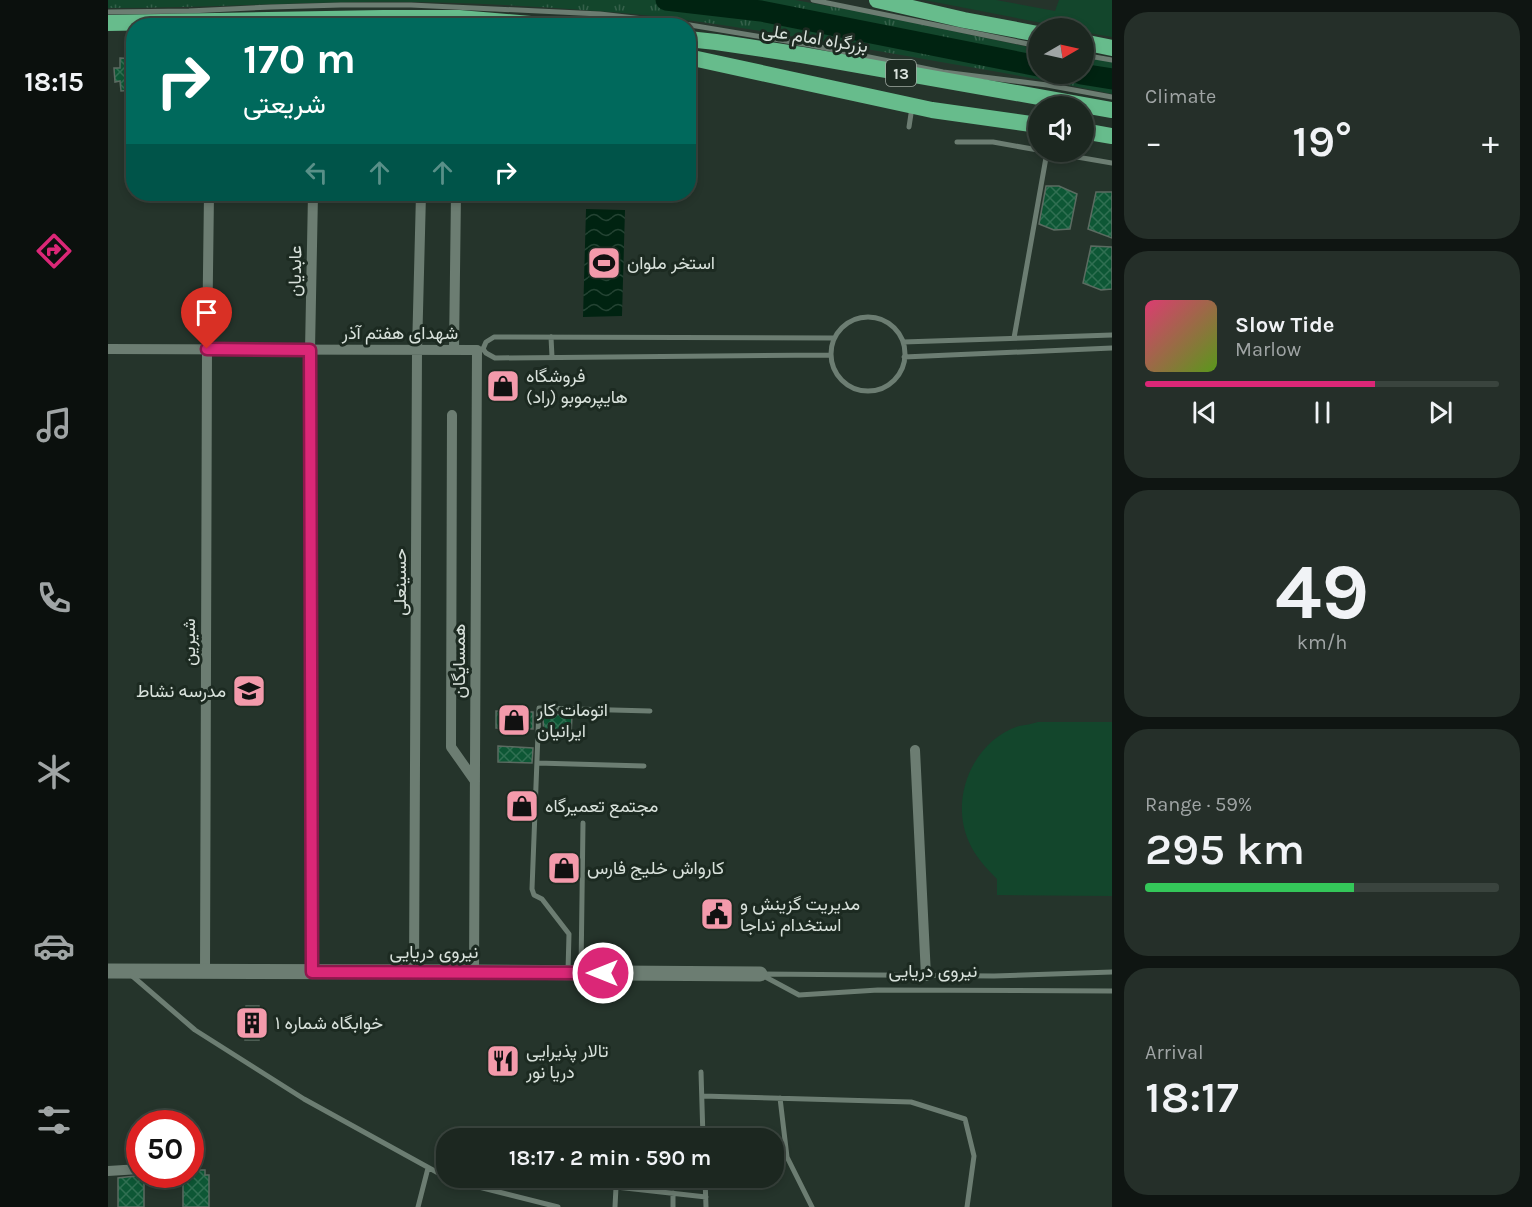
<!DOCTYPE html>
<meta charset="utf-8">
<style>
body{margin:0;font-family:Karla,Vazirmatn,sans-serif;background:#252f29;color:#f1f3f6;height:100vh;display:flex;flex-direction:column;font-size:22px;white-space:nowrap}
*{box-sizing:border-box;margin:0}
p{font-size:20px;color:#a0a5a5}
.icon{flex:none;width:33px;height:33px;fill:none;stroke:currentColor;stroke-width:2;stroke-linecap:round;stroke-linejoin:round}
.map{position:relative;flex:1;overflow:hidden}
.details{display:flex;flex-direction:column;gap:12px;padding:12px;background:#0f1512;width:420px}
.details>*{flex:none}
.hud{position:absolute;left:18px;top:18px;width:570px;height:183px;border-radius:24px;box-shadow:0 3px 9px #0003,0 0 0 2px #3a443e;background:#00695c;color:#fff;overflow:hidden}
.needle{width:39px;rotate:81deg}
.buttons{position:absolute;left:920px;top:18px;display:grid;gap:12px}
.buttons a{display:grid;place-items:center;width:66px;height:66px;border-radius:50%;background:#1c2720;box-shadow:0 3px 9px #0003,0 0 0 2px #3a443e;font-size:30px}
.speed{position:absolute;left:18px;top:1110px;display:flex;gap:12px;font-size:30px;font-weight:700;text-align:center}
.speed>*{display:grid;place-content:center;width:78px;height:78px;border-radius:50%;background:#1c2720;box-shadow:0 3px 9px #0003,0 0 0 2px #3a443e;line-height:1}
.speed .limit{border:9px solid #d22;background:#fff;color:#111}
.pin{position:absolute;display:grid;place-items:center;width:51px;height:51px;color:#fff;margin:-62px -26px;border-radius:50% 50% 50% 0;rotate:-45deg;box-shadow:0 0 6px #0007}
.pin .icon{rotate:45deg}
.me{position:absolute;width:66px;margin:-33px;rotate:270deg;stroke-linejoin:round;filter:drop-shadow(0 0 4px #0008)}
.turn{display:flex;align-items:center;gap:21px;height:126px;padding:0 18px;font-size:27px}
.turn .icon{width:78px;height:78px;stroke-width:2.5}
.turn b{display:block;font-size:42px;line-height:51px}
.lanes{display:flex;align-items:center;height:57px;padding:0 18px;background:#0003;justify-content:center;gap:30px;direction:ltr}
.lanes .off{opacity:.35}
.big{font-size:45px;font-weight:600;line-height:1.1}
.details .card{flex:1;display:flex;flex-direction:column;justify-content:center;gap:9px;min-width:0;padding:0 21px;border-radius:24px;background:#252f29}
.details .dial{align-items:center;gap:0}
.dial b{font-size:78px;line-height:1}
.song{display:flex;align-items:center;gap:18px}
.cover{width:72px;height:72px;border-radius:9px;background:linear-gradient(135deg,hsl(340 70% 55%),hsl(90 70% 35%))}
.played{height:6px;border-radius:3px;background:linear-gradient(90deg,#db2777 65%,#3a443e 65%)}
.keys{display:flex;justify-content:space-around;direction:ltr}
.heat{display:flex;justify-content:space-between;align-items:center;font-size:33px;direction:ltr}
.charge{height:9px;border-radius:4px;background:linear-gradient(90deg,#34c759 59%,#3a443e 0)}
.trip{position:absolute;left:328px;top:1128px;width:348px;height:60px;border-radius:24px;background:#1c2720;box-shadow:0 3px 9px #0003,0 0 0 2px #3a443e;font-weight:600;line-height:60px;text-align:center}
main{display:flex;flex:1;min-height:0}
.tabs{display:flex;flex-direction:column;width:108px;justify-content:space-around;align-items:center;background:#0b100d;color:#a0a5a5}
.tabs .icon{width:42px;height:42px}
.tabs .current{color:#db2777}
.tabs b{font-size:27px;color:#f1f3f6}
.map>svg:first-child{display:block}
.grass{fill:url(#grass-tufts)}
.park{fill:#13462c}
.water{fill:url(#water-waves)}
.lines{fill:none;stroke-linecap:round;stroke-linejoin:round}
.river{stroke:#002311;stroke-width:21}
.building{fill:url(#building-cross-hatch);stroke:#5b6b61;stroke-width:1.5}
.service{stroke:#6c7d72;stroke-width:5}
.minor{stroke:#6c7d72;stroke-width:10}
.secondary{stroke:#6c7d72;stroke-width:15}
.trunk{stroke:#67bc8c;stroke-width:16}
.route-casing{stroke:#8e194d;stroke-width:15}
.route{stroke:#db2777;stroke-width:10}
.labels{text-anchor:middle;stroke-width:6;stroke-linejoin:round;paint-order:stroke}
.shield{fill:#1c2a21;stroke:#a0aaa3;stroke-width:1.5}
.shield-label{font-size:16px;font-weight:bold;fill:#d8e1db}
.street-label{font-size:18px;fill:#d8e1db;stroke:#1c2a21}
.poi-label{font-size:18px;fill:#d8e1db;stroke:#1c2a21;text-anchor:start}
</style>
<main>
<nav class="tabs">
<b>18:15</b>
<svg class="icon current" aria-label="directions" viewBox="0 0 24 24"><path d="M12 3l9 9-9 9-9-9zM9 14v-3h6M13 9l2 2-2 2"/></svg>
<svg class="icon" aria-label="music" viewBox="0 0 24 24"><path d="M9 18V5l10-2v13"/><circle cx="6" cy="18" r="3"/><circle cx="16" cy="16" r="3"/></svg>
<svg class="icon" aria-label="phone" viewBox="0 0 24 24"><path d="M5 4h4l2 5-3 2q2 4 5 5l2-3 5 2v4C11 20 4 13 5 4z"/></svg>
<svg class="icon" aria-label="climate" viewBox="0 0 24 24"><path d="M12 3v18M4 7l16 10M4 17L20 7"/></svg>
<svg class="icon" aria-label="car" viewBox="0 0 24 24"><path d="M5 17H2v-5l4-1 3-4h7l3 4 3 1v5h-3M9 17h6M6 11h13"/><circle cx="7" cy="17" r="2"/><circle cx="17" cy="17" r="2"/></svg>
<svg class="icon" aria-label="filters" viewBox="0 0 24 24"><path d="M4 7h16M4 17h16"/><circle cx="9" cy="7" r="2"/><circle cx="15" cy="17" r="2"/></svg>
</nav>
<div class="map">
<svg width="1004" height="1207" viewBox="0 0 1004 1207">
<defs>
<pattern id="grass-tufts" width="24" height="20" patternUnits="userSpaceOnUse" patternTransform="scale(1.5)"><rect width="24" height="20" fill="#13462c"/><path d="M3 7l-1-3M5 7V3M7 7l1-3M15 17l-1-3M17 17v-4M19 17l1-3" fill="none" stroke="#35604a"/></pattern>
<pattern id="water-waves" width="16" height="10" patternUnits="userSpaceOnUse" patternTransform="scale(1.5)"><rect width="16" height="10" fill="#002311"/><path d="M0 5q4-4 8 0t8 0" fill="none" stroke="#244333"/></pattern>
<pattern id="building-cross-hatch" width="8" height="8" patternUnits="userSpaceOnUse" patternTransform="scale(1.5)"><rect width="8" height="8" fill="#0d5735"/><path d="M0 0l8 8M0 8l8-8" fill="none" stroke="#306f52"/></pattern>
</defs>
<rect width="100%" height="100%" fill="#25342b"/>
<!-- grass -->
<path class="grass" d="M0 0H687L748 11 930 49V74H975V57L1004 62V94C924 77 844 64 764 50 672 34 580 17 488 11 410 5 332 1 254 2 169 3 85 8 0 8Z"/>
<!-- park -->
<path class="park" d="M816 0H888L947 11 951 0H1004V37L975 32V28H960Z
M930 722H1004V896L889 895V879C878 868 867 856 861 842 841 798 865 741 911 726 917 725 924 724 930 722Z"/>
<!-- water -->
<path class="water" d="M478 209 517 210 514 316 475 317Z"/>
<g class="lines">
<!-- river -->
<path class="river" d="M558 0 653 11 930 66
M973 74 1004 79"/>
</g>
<!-- building -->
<path class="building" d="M12 58 26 59V90L13 91 12 81 7 82 6 68H12Z
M938 186H951L969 194 962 229 946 230 931 224Z
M988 192H1004V238L980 229Z
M983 246 1004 247V289L993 290 975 283Z
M388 711 425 712V729L388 728Z
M442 714 464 715 463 737 436 736 435 718Z
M390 746 425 748 424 763 390 762Z
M138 1006H151V1040H137Z
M82 1170H97V1175H101V1207H75V1175L82 1174Z
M36 1175V1207H10V1178Z"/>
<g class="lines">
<!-- service -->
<path class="service" d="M705 0 930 46
M0 12 81 11 163 7 233 5H303L492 14 570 23 702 45 835 72 939 85 1004 97
M975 55 1004 60
M801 127 804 107
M849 142H885L930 150
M940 152 1004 163
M723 354a37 37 0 1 1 74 0a37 37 0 1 1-74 0Z
M443 337 444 357
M906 338 939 152
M795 342 1004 335
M373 349H375L378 353 387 358 722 355
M375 349 378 342 386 337 726 338
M796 357 1004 348
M429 763 536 766
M460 971 461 934 434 899 426 895 424 889 431 708 542 711
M473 971 475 823
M1004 972 886 976 652 974 691 995 770 990 1004 991
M22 974 87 1030 196 1099 343 1180 450 1207
M593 1072 595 1138
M594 1096 803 1102 857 1119 866 1156 859 1207
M672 1098 679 1157 704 1207
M597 1178 598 1207
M310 1207 320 1168
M507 1207 508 1187 598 1197
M565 1207V1193"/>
<!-- minor -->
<path class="minor" d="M0 349 369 350 366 972
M346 350 348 194
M344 415 343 747 367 781
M807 750 818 976
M97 972 99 349 101 194
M204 972 202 350 205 194
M306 972 309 351 313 194
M0 1171 32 1169"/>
<!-- secondary -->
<path class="secondary" d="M0 971 366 972 652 974"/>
<!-- trunk -->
<path class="trunk" d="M769 0 856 20 930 34
M0 23 275 18H351L446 26
M580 39 608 42 694 55 1004 110
M975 42 1004 48
M580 57 824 110 930 125
M975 131 1004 136"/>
</g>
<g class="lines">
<defs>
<path id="route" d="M99 349 202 350 204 972 495 973"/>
</defs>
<!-- route casing -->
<use href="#route" class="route-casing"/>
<!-- route -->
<use href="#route" class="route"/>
</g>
<!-- icons -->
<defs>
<symbol id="stadium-square" viewBox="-11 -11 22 22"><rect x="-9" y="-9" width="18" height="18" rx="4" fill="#f39aab" stroke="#1c2a21"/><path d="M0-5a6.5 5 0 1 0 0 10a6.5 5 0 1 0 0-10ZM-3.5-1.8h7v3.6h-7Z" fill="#111"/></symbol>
<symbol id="shop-square" viewBox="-11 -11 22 22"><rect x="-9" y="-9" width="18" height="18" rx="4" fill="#f39aab" stroke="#1c2a21"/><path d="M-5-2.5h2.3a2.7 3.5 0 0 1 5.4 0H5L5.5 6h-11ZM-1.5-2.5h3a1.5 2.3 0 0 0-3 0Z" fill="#111"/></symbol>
<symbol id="school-square" viewBox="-11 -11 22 22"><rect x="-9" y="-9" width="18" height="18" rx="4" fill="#f39aab" stroke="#1c2a21"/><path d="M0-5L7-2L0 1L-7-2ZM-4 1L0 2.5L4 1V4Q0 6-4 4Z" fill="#111"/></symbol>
<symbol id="civic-square" viewBox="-11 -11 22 22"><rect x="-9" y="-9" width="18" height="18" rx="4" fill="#f39aab" stroke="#1c2a21"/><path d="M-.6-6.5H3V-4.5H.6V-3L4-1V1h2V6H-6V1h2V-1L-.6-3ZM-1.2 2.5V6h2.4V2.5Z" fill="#111"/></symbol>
<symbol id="building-square" viewBox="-11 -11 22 22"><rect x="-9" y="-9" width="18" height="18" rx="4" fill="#f39aab" stroke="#1c2a21"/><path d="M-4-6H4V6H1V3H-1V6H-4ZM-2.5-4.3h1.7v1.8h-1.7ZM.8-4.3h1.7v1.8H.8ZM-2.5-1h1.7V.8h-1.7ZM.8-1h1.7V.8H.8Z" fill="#111"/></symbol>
<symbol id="restaurant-square" viewBox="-11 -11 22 22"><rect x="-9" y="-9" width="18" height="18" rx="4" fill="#f39aab" stroke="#1c2a21"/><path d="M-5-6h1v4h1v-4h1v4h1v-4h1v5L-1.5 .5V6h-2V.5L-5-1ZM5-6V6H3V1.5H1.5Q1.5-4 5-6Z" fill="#111"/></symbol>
</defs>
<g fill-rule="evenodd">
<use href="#stadium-square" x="477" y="244" width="38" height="38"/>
<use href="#shop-square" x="376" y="367" width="38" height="38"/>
<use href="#school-square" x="122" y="672" width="38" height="38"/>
<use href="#shop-square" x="387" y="701" width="38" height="38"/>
<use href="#shop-square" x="395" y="787" width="38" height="38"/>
<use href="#shop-square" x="437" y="849" width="38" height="38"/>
<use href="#civic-square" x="590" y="895" width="38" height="38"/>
<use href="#building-square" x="125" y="1004" width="38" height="38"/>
<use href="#restaurant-square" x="376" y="1042" width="38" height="38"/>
</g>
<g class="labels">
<!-- shield labels -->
<rect class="shield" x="778" y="60" width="30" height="26" rx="4.5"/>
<g class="shield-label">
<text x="793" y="79">13</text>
</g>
<!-- street labels -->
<g class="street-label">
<text transform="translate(707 38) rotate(9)" y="6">بزرگراه امام علی</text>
<text transform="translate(187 271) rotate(-89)" y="6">عابدیان</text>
<text x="292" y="339">شهدای هفتم آذر</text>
<text transform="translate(292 582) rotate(-90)" y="6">حسینعلی</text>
<text transform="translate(81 642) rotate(-90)" y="6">شیرین</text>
<text transform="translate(351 661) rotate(-90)" y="6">همسایگان</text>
<text x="326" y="958">نیروی دریایی</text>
<text x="825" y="977">نیروی دریایی</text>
</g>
<!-- poi labels -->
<g class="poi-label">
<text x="519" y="269">استخر ملوان</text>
<text x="418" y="382">فروشگاه<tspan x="418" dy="21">هایپرموبو (راد)</tspan></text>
<text x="118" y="697" text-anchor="end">مدرسه نشاط</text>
<text x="429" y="716">اتومات کار<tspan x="429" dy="21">ایرانیان</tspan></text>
<text x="437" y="812">مجتمع تعمیرگاه</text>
<text x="479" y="874">کارواش خلیج فارس</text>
<text x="632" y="910">مدیریت گزینش و<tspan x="632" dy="21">استخدام نداجا</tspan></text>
<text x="167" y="1029">خوابگاه شماره ۱</text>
<text x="418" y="1057">تالار پذیرایی<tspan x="418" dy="21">دریا نور</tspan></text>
</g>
</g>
</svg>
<div class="buttons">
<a><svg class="needle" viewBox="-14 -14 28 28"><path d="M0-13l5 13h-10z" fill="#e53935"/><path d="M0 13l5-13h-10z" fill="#a0a5a5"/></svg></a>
<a><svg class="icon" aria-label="sound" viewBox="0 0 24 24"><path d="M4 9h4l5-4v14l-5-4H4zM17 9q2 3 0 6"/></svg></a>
</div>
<div class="speed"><div class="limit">50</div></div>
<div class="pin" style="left:99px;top:349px;background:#d93025"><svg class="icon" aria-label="arrive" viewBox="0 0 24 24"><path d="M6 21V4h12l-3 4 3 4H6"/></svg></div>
<svg class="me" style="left:495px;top:973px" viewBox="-20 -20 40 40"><circle r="17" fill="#db2777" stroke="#fff" stroke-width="3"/><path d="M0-11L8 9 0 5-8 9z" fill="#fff"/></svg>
<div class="trip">18:17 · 2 min · 590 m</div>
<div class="hud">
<div class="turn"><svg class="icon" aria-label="right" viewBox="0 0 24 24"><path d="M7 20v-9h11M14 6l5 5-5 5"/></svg><div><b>170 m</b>شریعتی</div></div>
<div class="lanes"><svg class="icon off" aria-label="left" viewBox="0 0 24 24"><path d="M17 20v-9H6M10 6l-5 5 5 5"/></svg><svg class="icon off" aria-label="ahead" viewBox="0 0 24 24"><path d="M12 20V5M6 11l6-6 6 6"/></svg><svg class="icon off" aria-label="ahead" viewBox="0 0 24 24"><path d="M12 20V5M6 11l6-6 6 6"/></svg><svg class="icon" aria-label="right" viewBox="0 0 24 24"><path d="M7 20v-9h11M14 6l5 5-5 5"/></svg></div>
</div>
</div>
<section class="details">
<div class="card"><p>Climate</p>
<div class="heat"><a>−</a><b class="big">19°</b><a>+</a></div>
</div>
<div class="card">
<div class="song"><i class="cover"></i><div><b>Slow Tide</b><p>Marlow</p></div></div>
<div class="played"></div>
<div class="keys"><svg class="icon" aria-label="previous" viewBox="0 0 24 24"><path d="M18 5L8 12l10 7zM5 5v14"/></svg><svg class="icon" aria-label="pause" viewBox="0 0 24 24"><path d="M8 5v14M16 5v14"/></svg><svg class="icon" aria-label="next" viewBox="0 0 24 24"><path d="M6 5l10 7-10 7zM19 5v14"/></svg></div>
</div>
<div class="card dial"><b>49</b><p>km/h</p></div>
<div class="card"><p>Range · 59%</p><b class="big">295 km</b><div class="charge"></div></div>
<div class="card"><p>Arrival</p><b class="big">18:17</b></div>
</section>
</main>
